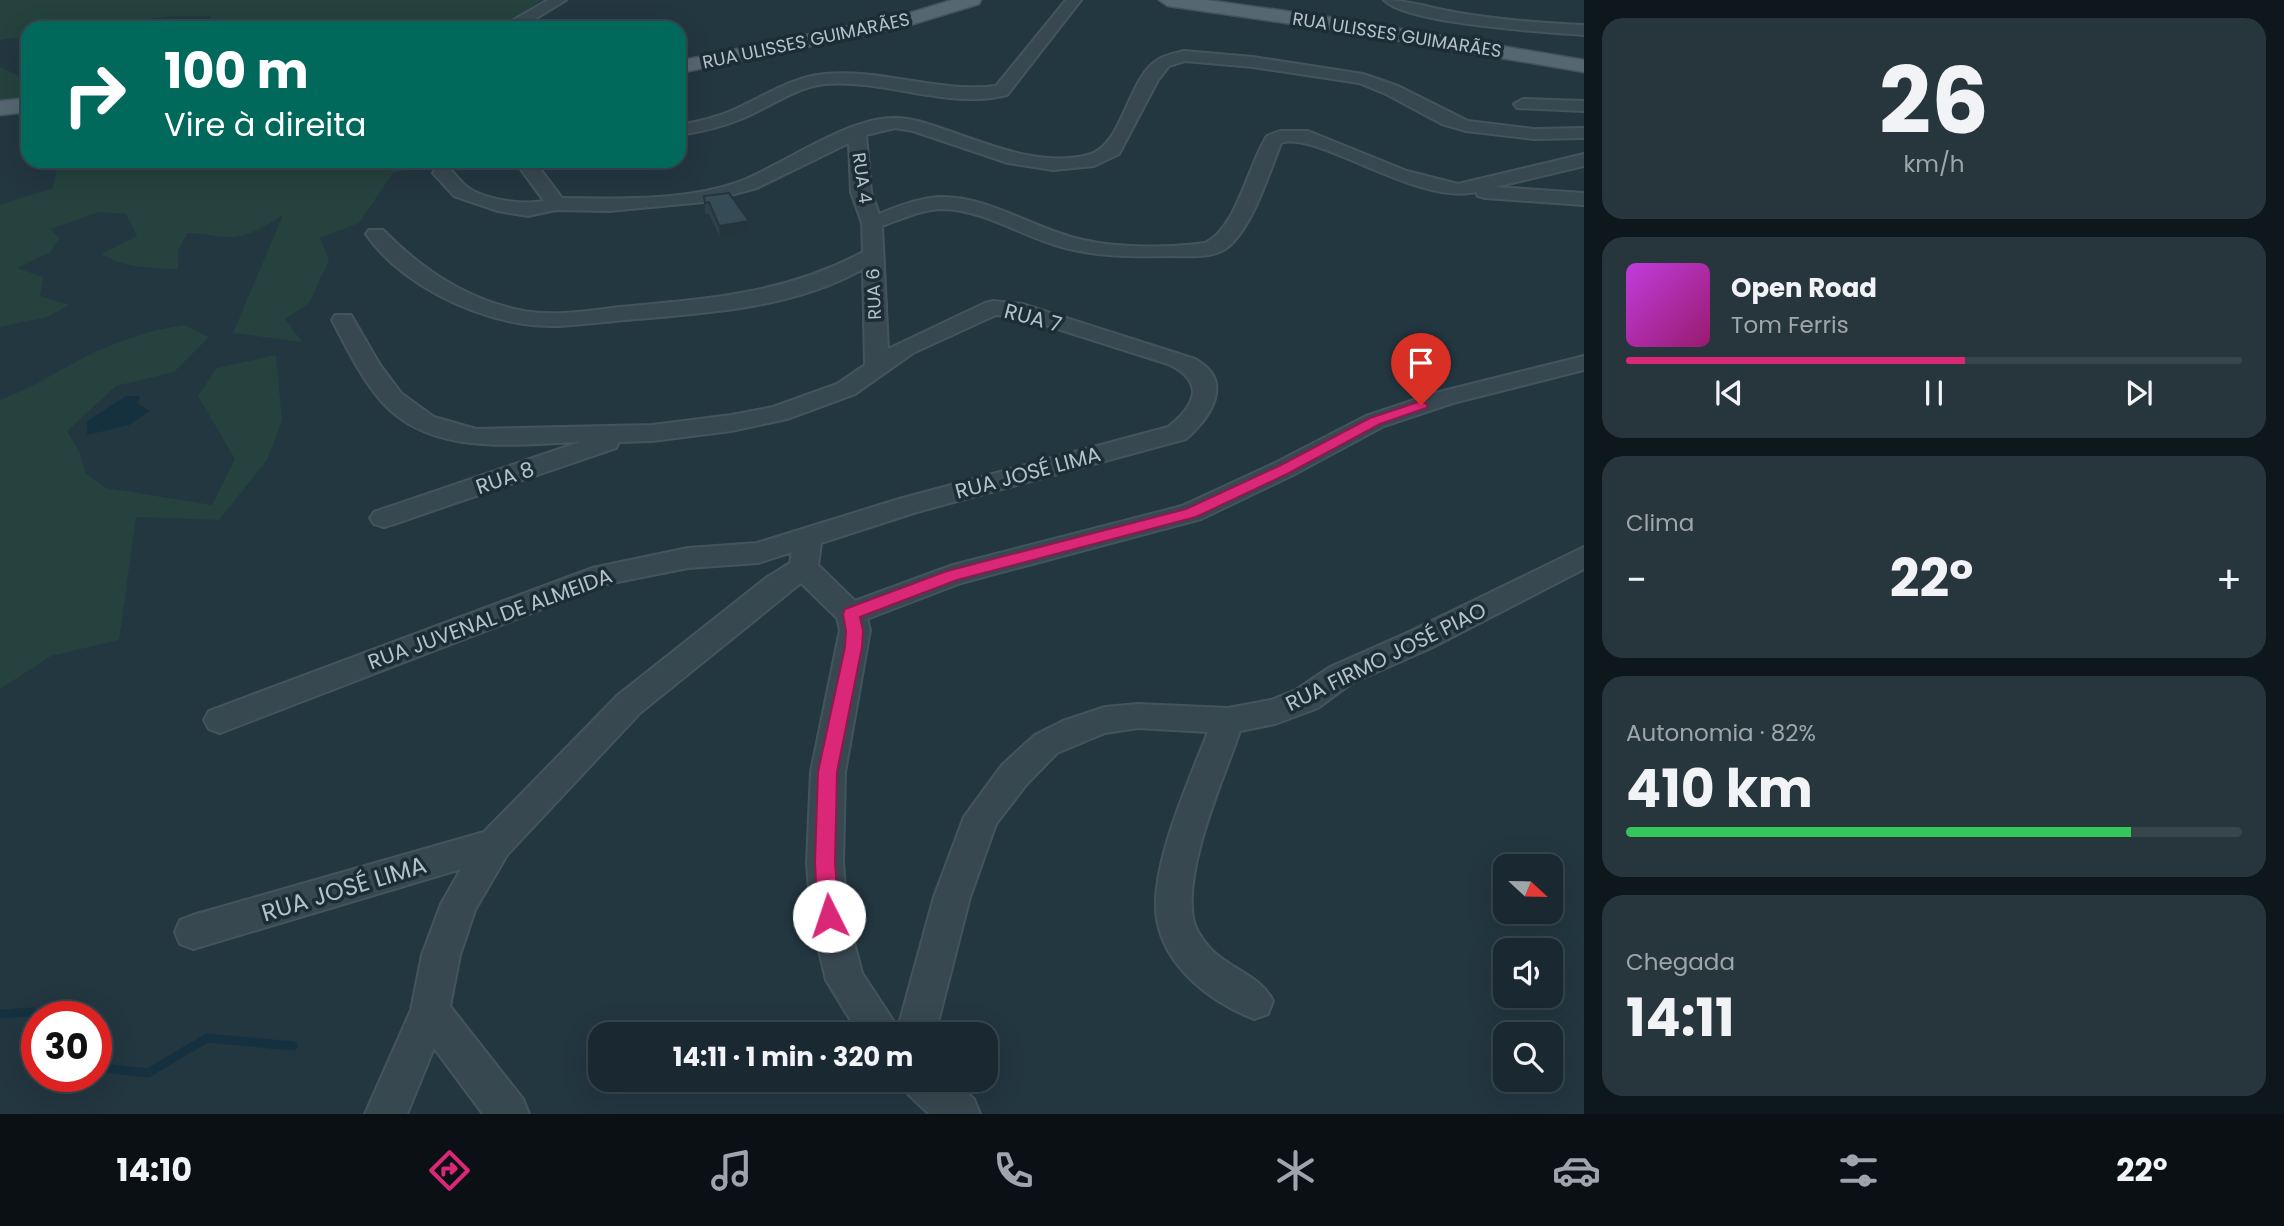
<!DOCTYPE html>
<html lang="pt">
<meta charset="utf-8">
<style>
body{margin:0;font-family:Poppins,sans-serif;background:#27353d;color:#f1f3f6;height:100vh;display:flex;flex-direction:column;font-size:26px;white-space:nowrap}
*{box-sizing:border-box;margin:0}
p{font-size:23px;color:#9fa6ab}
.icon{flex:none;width:38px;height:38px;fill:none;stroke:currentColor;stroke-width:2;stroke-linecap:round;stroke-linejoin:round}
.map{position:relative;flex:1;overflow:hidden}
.details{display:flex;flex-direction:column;gap:18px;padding:18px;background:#0e171b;width:700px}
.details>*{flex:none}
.banner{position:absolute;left:21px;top:21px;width:665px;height:147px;border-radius:21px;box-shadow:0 7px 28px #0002,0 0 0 2px #38454d;background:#00695c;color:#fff;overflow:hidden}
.needle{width:46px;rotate:112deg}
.tools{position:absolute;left:1493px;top:854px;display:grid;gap:14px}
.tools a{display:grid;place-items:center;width:70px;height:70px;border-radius:14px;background:#1a2931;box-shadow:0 7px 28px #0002,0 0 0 2px #38454d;font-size:35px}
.speed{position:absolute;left:21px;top:1001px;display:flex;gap:14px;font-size:35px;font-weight:700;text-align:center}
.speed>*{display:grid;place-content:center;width:91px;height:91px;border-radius:50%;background:#1a2931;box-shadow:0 7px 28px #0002,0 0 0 2px #38454d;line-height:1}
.speed .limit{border:10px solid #d22;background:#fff;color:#111}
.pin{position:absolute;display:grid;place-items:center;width:60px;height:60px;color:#fff;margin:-72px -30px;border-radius:50% 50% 50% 0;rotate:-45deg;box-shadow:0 0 7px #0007}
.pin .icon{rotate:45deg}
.me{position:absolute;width:77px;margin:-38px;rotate:356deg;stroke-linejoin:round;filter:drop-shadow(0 0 5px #0008)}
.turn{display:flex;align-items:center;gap:24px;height:147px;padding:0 28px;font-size:32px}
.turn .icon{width:91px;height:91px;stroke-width:2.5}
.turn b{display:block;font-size:49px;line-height:60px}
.big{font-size:52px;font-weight:700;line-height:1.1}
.details .card{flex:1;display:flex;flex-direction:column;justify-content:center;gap:10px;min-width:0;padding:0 24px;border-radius:21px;background:#27353d}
.details .dial{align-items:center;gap:0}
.dial b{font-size:91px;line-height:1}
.song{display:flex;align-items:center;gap:21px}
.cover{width:84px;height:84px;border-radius:10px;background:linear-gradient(135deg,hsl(290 70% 55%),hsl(320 70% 35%))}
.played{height:7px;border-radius:4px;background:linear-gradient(90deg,#db2777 55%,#38454d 55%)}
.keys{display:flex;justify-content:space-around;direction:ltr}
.heat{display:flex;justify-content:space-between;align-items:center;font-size:38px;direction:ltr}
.charge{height:10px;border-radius:5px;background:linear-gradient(90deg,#34c759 82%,#38454d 0)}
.trip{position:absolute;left:588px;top:1022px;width:410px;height:70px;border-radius:21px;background:#1a2931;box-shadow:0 7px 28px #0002,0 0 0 2px #38454d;font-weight:700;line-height:70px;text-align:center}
.tab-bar{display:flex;height:112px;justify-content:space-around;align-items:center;background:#0a1014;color:#9fa6ab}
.tab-bar .icon{width:49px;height:49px}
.tab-bar .current{color:#db2777}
.tab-bar b{font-size:32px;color:#f1f3f6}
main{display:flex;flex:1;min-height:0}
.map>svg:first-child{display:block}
.green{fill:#25423e}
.water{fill:#153140}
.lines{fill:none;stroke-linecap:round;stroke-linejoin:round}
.stream{stroke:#153140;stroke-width:9}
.minor-casing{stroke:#44545d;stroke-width:4}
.major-casing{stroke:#44545d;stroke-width:3}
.minor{fill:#384850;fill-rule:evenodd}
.major{fill:#556771;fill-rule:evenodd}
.wall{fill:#2e414b}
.shaded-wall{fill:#25353d}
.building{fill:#354c57;stroke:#25353d;stroke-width:2}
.route{fill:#db2777;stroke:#8e194d;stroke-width:2}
.labels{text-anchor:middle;stroke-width:7;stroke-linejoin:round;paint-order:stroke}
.far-street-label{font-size:18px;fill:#b4c2cb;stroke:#1c2d36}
.street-label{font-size:21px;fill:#b4c2cb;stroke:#1c2d36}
.near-street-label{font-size:24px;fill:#b4c2cb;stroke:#1c2d36}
</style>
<main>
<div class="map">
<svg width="1584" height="1114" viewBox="0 0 1584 1114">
<rect width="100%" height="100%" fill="#233741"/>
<!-- green -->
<path class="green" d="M0 0H541L519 16 491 28H424L352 20 282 28H211L210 16H171L86 28H28V36L0 40Z
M0 67 28 80V100L0 102Z
M45 161H433L436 164 393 173 359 223 320 238 329 260 309 303 285 319 302 342 233 333 283 215C268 225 245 239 226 237 211 236 202 233 187 233L178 251V269C150 268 125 268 101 254L137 236 126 214 100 212 50 229 60 238 50 252 17 268 43 277 40 296 69 305 47 317 0 327V205L53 188 57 169Z
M184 325 209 337 174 372 116 386 67 431 80 453 86 474 106 488 212 505 235 459 198 396 217 368 276 355 282 420 267 460 219 520 136 517 119 640 51 656 0 689V400C31 389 57 371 87 356 118 341 150 330 184 325Z"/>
<!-- water -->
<path class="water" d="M126 396H140L138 404 150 411 129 425 87 435V421Z"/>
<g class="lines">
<!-- stream -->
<path class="stream" d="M0 1014 33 1012 37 1017
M96 1064 104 1068 148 1073 207 1038 293 1046"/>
<defs>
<path id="minor" d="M548 0H566L520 28H500Z
M1066 0H1081L1007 95C947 110 886 79 825 84 795 87 769 108 741 119 722 127 700 132 679 135V125C697 122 714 118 731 111 762 98 790 77 825 74 883 69 938 93 996 86Z
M1384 0C1409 0 1433 9 1459 13 1500 20 1542 23 1584 25V35C1546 32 1407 24 1384 0Z
M1184 51 1253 57 1363 74 1398 86 1468 121 1534 129 1584 128V138L1534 139 1466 131 1442 124 1386 94 1359 83 1253 67 1185 61 1169 66 1158 80 1119 154 1094 166 1053 170 1008 163 913 131 895 128 866 135 871 192 879 214C898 206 919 198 940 197 990 196 1035 230 1083 240 1118 248 1169 248 1205 243 1237 228 1248 165 1267 136L1280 131H1308L1407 171 1458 184 1584 154V166L1495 187 1584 193V205L1485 198 1478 196 1476 192C1417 206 1316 130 1281 143 1269 173 1253 226 1228 247 1213 259 1189 256 1171 256 1131 257 1093 257 1055 245 1019 234 982 210 943 209 922 209 902 219 882 226L888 349 985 303 993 301 1022 304 1195 359C1235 381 1211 417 1186 439L917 512 821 543 818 565 855 601 953 565 1182 506 1275 463 1366 416 1435 393 1584 356V370L1453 403 1384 426 1293 475 1201 519 961 583 867 619 870 630 845 772 843 863 847 916 862 973 898 1028 934 897 964 817 1002 765 1035 735 1063 721 1105 707 1138 704 1228 708 1271 700 1296 690 1330 667 1409 632 1584 547V569L1431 648 1352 683 1318 708 1275 724 1240 731C1223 780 1184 867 1193 918 1195 929 1202 939 1209 947 1227 968 1262 976 1273 1001L1268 1014 1254 1019C1211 1002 1165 968 1157 919 1149 868 1189 781 1208 732L1138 728 1105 733 1057 753 1026 785 996 824 970 897 935 1034H859L826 980 811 916 807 863 811 772 840 630 837 618 801 583 640 713 507 855 475 910 460 955 450 1006 523 1099 529 1114H483L434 1048 407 1114H365L411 1010 422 955 441 904 461 869 193 949 180 944 175 932 180 920 193 915 484 832 618 695 766 578 790 563 792 552 758 563 688 568 607 584 220 733 209 729 204 720 209 711 592 568 688 548 757 543 899 499 1168 427C1196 405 1206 382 1168 364L1020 317 996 315 913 353 855 394 787 419 731 431 652 441 619 442 616 448 394 524 384 527 374 524 370 518 374 512 580 442C515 444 431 457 382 402 361 378 347 348 332 320L335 315H351L380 365 401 393 434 417 476 429 652 425 731 415 773 407 837 384 865 365 863 269C792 309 705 313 625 320 592 323 558 329 524 324 467 315 400 283 366 234L369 230H383C420 268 466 299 519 310 552 317 587 311 620 307 707 299 785 294 863 252L862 223 851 192 849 143 757 188 704 202 609 211 556 210 528 216 498 211 454 196 433 173 436 169H450C455 174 460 181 466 186 483 200 523 205 544 201L515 161H534L562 198C618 199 693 201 746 179 788 161 847 119 892 118 912 117 931 125 949 131 993 146 1041 167 1088 155 1124 146 1127 77 1159 59 1166 55 1176 53 1184 51Z
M1523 99 1584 101V111L1517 108 1514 104Z
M902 1080H952L974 1099 980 1114H929L908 1094Z"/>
<path id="major" d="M952 0H981L979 4 907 26 679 73V61L903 15Z
M1159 0H1207L1342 19 1584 60V72L1342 31 1168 6Z
M28 98V112L0 115V101Z"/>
</defs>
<!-- minor casing -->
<use href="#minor" class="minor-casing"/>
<!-- major casing -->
<use href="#major" class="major-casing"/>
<!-- minor -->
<use href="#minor" class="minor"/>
<!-- major -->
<use href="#major" class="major"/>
</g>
<!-- wall -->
<path class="wall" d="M704 196 749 221V233L720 237 709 214H705Z"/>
<!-- shaded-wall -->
<path class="shaded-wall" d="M749 221V233L720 237 719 226Z"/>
<!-- building -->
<path class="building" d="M729 193 749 221 719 226 709 202 705 203 704 196Z"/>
<!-- route -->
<path class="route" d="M1421 401 1428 405 1426 408 1380 424 1289 473 1196 517 957 580 860 617 863 631 862 647 837 772 835 863 839 916 836 923 829 925 821 923 818 916 815 863 818 772 845 647 846 631 843 614 845 609 947 571 1186 509 1279 466 1370 418Z"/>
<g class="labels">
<!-- far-street labels -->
<g class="far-street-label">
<text transform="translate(1397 35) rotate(9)" y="6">RUA ULISSES GUIMARÃES</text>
<text transform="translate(806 41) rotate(-12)" y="6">RUA ULISSES GUIMARÃES</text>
<text transform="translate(862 178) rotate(82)" y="6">RUA 4</text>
<text transform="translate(874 294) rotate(-92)" y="6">RUA 6</text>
</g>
<!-- street labels -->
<g class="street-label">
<text transform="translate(1033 318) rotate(15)" y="7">RUA 7</text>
<text transform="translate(1028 473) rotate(-15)" y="7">RUA JOSÉ LIMA</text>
<text transform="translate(505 478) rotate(-19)" y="7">RUA 8</text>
<text transform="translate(490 619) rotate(-20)" y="7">RUA JUVENAL DE ALMEIDA</text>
<text transform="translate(1386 657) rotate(-26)" y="7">RUA FIRMO JOSÉ PIAO</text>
</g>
<!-- near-street labels -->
<g class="near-street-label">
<text transform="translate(344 889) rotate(-17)" y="8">RUA JOSÉ LIMA</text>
</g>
</g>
</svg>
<div class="tools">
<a><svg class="needle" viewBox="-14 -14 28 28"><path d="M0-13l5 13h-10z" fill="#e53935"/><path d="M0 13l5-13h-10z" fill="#9fa6ab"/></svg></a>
<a><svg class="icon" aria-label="sound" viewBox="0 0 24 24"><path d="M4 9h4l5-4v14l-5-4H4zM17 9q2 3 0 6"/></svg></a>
<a><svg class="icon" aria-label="search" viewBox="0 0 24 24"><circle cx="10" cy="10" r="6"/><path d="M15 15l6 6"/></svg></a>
</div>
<div class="speed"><div class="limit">30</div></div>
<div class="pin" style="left:1421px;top:405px;background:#d93025"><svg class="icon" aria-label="arrive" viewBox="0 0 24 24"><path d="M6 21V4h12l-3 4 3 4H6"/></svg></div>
<svg class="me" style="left:829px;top:916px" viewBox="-20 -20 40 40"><circle r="19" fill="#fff"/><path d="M0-13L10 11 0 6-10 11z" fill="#db2777"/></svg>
<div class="trip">14:11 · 1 min · 320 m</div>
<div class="banner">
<div class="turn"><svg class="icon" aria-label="right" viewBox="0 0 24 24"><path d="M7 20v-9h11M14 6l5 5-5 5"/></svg><div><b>100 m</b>Vire à direita</div></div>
</div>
</div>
<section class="details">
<div class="card dial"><b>26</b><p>km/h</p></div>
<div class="card">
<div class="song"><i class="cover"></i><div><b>Open Road</b><p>Tom Ferris</p></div></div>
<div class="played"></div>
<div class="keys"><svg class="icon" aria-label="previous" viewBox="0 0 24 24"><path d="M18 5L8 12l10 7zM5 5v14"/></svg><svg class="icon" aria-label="pause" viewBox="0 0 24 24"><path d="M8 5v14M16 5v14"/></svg><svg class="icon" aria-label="next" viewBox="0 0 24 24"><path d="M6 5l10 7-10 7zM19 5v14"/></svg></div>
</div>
<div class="card"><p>Clima</p>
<div class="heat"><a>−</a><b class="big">22°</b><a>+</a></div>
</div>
<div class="card"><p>Autonomia · 82%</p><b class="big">410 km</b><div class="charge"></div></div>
<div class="card"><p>Chegada</p><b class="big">14:11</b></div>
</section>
</main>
<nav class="tab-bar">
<b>14:10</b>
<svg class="icon current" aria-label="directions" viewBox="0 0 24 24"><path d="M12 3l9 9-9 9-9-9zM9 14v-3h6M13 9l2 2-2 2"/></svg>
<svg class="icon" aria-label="music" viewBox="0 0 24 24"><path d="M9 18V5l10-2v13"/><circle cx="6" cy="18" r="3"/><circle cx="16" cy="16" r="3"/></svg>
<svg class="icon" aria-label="phone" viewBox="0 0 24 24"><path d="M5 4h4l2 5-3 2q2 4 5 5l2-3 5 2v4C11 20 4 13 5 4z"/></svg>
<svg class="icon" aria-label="climate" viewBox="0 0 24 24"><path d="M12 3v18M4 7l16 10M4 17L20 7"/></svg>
<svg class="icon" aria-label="car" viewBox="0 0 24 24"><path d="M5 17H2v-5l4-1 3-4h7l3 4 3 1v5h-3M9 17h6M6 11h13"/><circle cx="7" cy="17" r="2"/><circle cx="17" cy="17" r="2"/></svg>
<svg class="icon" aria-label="filters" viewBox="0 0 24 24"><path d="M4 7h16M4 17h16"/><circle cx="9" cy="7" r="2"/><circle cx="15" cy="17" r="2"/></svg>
<b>22°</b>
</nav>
